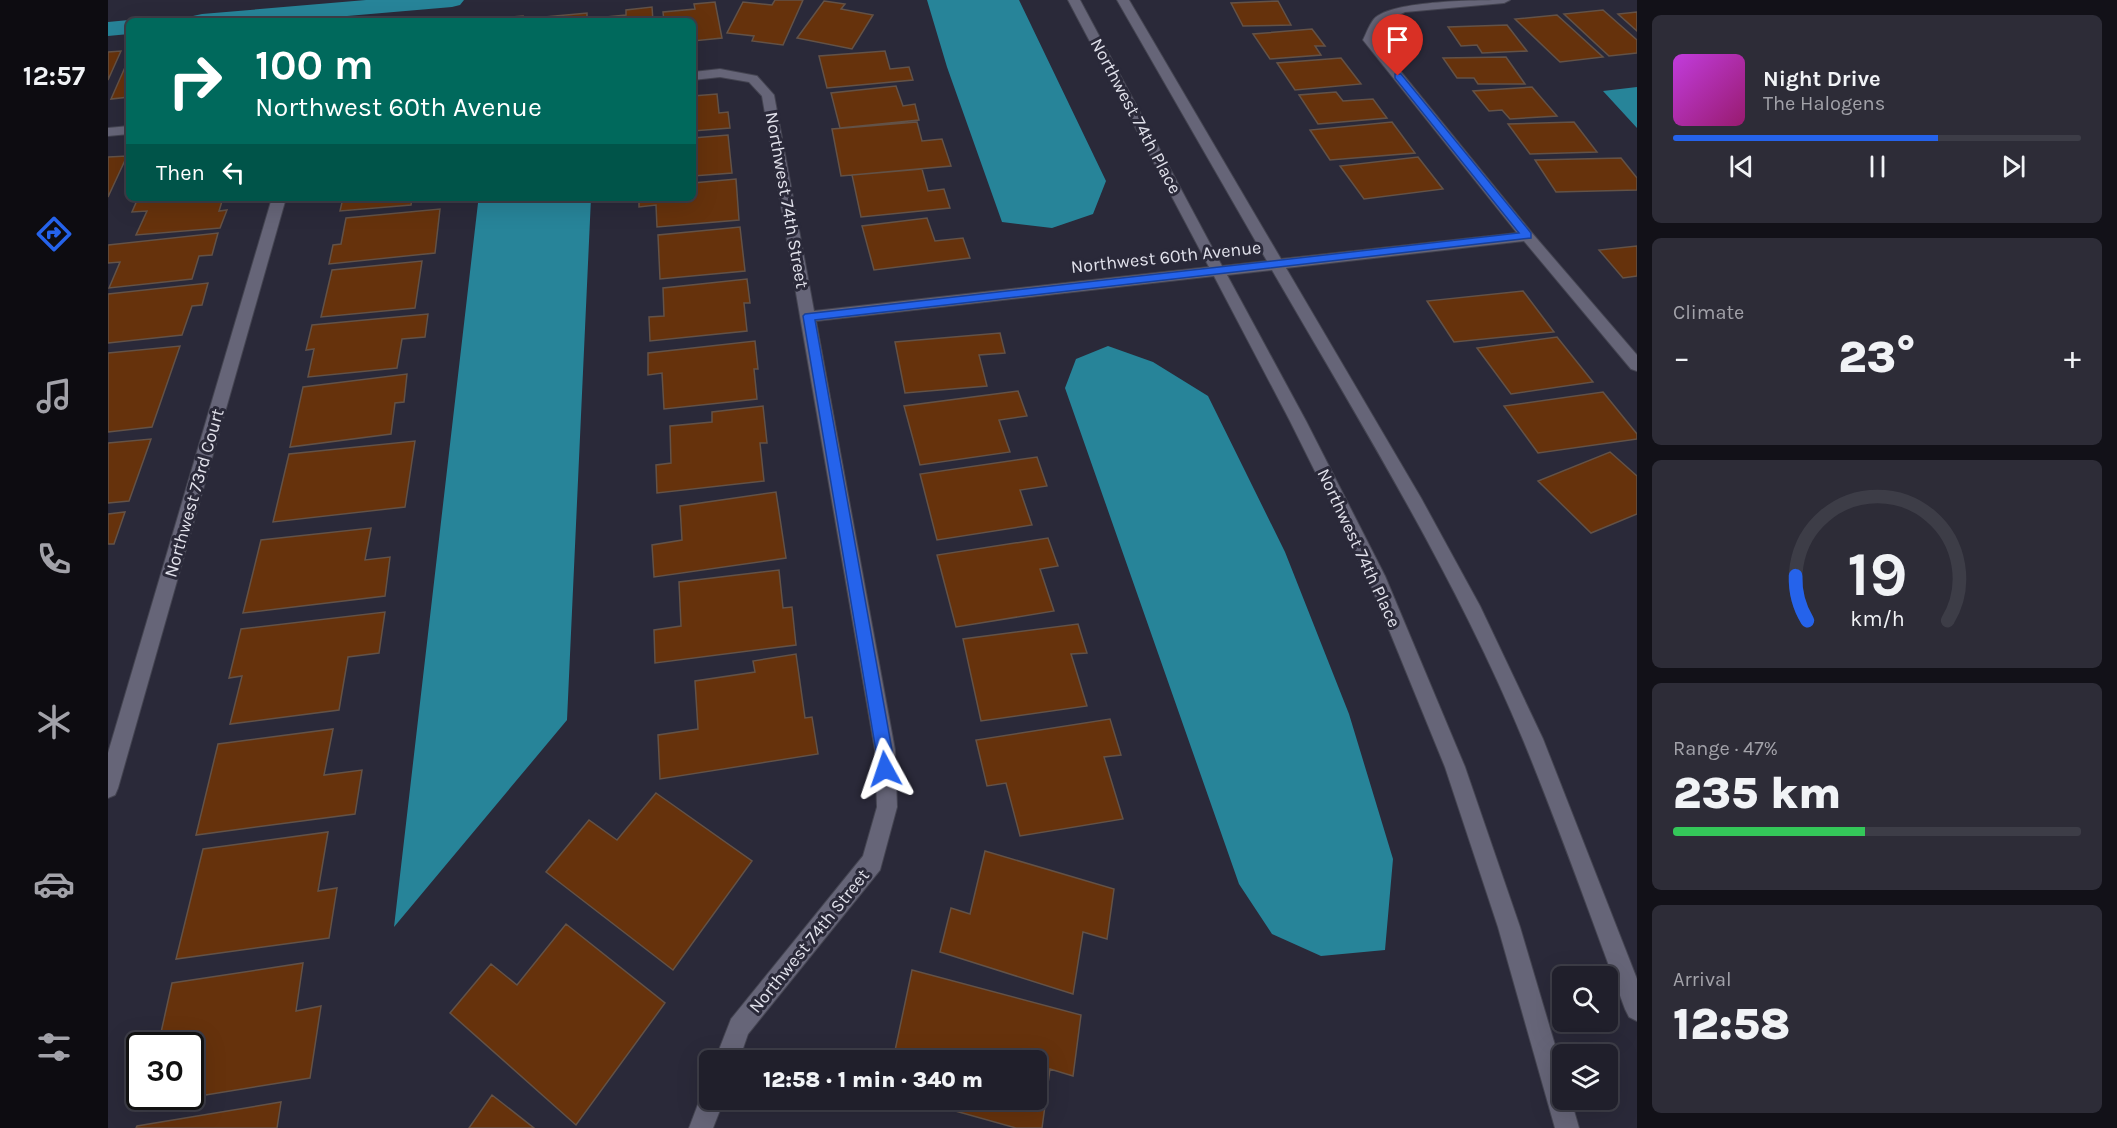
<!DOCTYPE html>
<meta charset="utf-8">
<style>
body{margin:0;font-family:Karla,sans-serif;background:#2d2c37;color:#f1f3f6;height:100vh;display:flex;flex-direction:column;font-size:22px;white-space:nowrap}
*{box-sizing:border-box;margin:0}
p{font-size:20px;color:#a2a2a9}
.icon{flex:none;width:33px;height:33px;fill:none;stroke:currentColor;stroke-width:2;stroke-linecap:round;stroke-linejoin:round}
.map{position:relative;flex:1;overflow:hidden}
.panel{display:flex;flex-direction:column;gap:15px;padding:15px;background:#121118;width:480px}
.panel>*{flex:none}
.guide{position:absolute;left:18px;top:18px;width:570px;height:183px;border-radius:9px;box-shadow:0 6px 24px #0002,0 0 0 2px #3d3d47;background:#00695c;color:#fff;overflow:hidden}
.fabs{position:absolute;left:1444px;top:966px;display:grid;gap:12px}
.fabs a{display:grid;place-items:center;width:66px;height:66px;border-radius:9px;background:#201f2b;box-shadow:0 6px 24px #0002,0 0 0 2px #3d3d47;font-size:30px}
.speed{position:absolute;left:18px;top:1032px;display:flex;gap:12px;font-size:30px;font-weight:700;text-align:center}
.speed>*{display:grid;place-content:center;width:78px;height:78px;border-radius:50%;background:#201f2b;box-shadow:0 6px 24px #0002,0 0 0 2px #3d3d47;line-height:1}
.speed .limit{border:3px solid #111;border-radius:9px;background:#fff;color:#111}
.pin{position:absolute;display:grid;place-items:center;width:51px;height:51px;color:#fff;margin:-62px -26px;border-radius:50% 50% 50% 0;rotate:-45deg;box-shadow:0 0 6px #0007}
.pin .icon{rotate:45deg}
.me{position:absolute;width:66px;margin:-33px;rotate:355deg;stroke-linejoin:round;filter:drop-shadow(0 0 4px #0008)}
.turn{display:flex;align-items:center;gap:21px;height:126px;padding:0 30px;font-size:27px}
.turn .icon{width:78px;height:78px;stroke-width:2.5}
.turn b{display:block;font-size:42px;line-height:51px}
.then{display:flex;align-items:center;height:57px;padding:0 30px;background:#0003;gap:12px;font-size:22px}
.big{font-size:45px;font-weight:800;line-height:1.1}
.panel .card{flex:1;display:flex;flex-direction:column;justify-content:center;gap:9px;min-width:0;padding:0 21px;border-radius:9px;background:#2d2c37}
.panel .dial{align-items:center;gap:0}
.dial svg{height:156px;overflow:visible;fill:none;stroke:#3d3d47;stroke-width:7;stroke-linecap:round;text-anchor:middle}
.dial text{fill:#f1f3f6;stroke:none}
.song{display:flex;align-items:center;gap:18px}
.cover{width:72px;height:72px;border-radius:9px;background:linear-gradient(135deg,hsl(290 70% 55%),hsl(320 70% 35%))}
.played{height:6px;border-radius:3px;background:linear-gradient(90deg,#2563eb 65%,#3d3d47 65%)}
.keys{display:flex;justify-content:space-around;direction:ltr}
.heat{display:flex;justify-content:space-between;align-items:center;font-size:33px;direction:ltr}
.charge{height:9px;border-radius:4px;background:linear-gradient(90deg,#34c759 47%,#3d3d47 0)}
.trip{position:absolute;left:591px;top:1050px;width:348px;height:60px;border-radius:9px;background:#201f2b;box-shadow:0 6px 24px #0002,0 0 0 2px #3d3d47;font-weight:800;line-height:60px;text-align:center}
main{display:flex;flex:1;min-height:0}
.menu{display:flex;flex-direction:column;width:108px;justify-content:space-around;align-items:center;background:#0d0c11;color:#a2a2a9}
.menu .icon{width:42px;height:42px}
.menu .selected{color:#2563eb}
.menu b{font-size:27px;color:#f1f3f6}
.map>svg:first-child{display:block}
.water{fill:#278499}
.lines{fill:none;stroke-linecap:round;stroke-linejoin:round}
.canal{fill:#278499;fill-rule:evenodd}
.building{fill:#66320c;stroke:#635247;stroke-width:1.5}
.minor-casing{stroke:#444451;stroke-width:2}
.minor{fill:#666578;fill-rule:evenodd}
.route{fill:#2563eb;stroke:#184099;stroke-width:1.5}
.labels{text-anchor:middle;stroke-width:6;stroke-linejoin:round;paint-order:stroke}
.street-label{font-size:18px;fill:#e1e1eb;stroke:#2a2939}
</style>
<main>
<nav class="menu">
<b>12:57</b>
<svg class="icon selected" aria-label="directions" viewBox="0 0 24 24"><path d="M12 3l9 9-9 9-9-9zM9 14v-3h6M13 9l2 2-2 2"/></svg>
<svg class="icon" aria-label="music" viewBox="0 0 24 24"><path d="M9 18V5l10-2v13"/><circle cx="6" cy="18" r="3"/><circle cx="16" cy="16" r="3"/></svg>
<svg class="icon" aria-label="phone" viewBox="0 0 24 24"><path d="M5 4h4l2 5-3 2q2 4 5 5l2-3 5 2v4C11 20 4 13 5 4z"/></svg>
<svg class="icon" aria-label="climate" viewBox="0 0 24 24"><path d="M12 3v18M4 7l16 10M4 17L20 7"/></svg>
<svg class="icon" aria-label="car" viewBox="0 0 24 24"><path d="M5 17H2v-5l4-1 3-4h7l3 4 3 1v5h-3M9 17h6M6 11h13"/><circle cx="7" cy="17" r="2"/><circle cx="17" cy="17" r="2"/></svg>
<svg class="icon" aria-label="filters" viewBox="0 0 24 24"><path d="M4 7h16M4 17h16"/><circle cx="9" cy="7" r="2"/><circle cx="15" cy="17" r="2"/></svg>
</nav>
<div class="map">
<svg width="1529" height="1128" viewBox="0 0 1529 1128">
<rect width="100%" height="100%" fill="#2a2939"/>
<!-- water -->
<path class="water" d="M819 0H911L998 181 985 214 944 228 894 222 839 67Z
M1529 87V128L1495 91Z
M483 198 459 720 286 927 370 203Z
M1000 346 1045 362 1100 396 1177 552 1241 714 1285 859 1277 950 1213 956 1164 934 1131 884 957 388 968 359Z"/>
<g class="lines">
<!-- canal -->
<path class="canal" d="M258 0H356L352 5 344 7 181 21H82L85 16 94 14Z
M21 20 27 21H21V34L0 36V22Z"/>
</g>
<!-- building -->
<path class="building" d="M667 0H695L675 45 644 41 646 36 619 33 635 2 664 5Z
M716 1 737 4 733 9 765 15 744 49 689 38Z
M1170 1 1183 25 1135 26 1123 3Z
M607 2 614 38 585 41V21H556L555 12 587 9 586 4Z
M544 7 545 21H488V18L518 15V10Z
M1495 10 1529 40V53L1501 56 1456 14Z
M1529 12V31L1510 14Z
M479 13V21H426V18Z
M1449 15 1495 57 1452 62 1407 19Z
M415 16 414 21H389V18Z
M1399 25 1419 51 1374 53 1369 45 1353 46 1340 27Z
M1204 29 1217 46H1207L1213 55 1162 59 1145 34Z
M13 51 0 80V52Z
M777 51 782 69 801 67 805 80 719 88 711 56Z
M1398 57 1417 84H1370L1366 78H1349L1335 58Z
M1233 58 1253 84 1187 90 1169 63Z
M21 64V97L3 99 18 65Z
M788 86 795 106 807 104 811 120 732 128 723 93Z
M1424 87 1449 116 1402 119 1394 110 1381 111 1365 91Z
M1228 92 1235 101 1265 99 1279 118 1210 124 1191 95Z
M609 94 611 113 620 112 622 128 585 131V96Z
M809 122 814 141 834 139 843 166 733 176 724 129Z
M1284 122 1307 153 1222 160 1202 130Z
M1466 122 1489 152 1422 154 1400 124Z
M620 135 624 173 585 176V138Z
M19 156 0 197V157Z
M1310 157 1335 189 1256 199 1232 166Z
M1513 158 1529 178V190L1448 192 1427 160Z
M814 169 820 191 836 189 842 208 753 217 744 175Z
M628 179 631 220 549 227 548 205 531 207V198H585V183Z
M30 198H115L111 211 119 210 112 228 28 235 39 211 24 212Z
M235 198H304L303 205 232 211Z
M332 209 327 253 221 264 225 245 233 244 238 218Z
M819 218 827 241 855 238 862 258 766 270 754 226Z
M632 227 637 271 552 279 550 235Z
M110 233 104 255 91 256 84 279 1 288 12 262 0 263V245Z
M1529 246V276L1515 278 1491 250Z
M314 261 307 308 213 317 224 270Z
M639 279 642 303H636L639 331 542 341 541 317 556 316 555 288Z
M100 283 94 305 84 306 74 335 0 343V294Z
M1415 291 1446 332 1346 342 1319 301Z
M320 314 317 337 294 339 289 368 200 377 206 349 198 350 204 325Z
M892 333 897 353 871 355 879 386 797 393 787 342Z
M1449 337 1485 382 1403 394 1369 348Z
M647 341 650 369H646L649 399 556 409 554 373 540 375V353Z
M72 346 44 427 0 432V353Z
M299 374 296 402 287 403 283 434 182 447 195 387Z
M910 391 919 416 891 420 902 452 812 465 796 406Z
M1495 392 1529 434V439L1430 453 1396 406Z
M655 406 659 443H652L656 481 549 493 548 465 563 463 562 426 604 422V412Z
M43 439 21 501 0 503V443Z
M307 441 297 507 165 522 181 454Z
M1502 452 1529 476V514L1483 533 1430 481Z
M929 457 939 486 912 490 924 525 829 540 812 474Z
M668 492 678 558 546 577 544 545 574 540 572 506Z
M17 512 6 544H0V514Z
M263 528 257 560 282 557 277 596 135 613 153 540Z
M940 538 950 566 932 569 946 611 848 627 829 555Z
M671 570 675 608 684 607 688 645 547 663 546 630 573 626 571 582Z
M277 612 271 653 240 657 231 710 122 724 134 676 121 678 133 629Z
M970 624 979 653 963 654 979 706 873 721 855 639Z
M688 654 697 718 704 717 710 754 552 779 550 735 590 729 587 681 647 672 645 661Z
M1002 719 1013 755 996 757 1015 819 912 836 898 783 879 786 868 740Z
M225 729 216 775 254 770 247 814 88 835 110 744Z
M548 793 644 861 565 970 438 872 481 820 509 840Z
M220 832 210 891 229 888 221 938 68 959 95 849Z
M877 851 1006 889 999 939 975 932 965 994 832 952 843 908 862 914Z
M458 924 557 1003 468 1125 342 1013 383 964 409 985Z
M195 963 188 1011 213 1006 202 1078 36 1105 38 1096H82V1046H50L64 983Z
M804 970 973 1015 965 1076 942 1069 934 1128H908L808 1100H928V1060H785Z
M384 1095 426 1128H361Z
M173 1102 169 1128H28L29 1126Z"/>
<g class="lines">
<defs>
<path id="minor" d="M960 0H972L1114 266 1159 261 1009 0H1021L1173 259 1409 233 1255 40C1258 34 1261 25 1266 19 1283 0 1374 0 1402 0L1396 3 1297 12 1276 22 1267 40 1424 233 1529 355V371L1523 369 1416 241 1178 268 1313 498 1372 606 1435 739 1529 979V1021L1521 1017 1517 1009C1484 920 1452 830 1416 742 1348 577 1253 424 1164 270L1119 275 1198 421 1277 576 1357 767 1412 927 1455 1072V1100H1463L1471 1128H1447L1390 927 1337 767 1259 576 1182 421 1106 276 708 321 787 750 789 807 772 870 640 1034 631 1060H607L623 1019 755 856 769 807 767 750 654 96 641 82 612 77 585 80V72L612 69 649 76 666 95 706 311 1101 267Z
M21 126V134L0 136V128Z
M164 198H178L10 788 7 795 0 798V753Z
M602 1089V1100H616L605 1128H581L595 1091Z"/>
</defs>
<!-- minor casing -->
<use href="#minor" class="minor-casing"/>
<!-- minor -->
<use href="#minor" class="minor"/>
</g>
<!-- route -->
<path class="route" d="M1287 74H1293L1423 233V238L707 320 784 750 785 769 783 775 777 777 772 775 695 316 697 314 1411 233 1287 78Z"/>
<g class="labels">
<!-- street labels -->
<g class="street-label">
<text transform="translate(1028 116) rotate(62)" y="6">Northwest 74th Place</text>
<text transform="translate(679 200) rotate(80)" y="6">Northwest 74th Street</text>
<text transform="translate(1058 257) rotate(-6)" y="6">Northwest 60th Avenue</text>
<text transform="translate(86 493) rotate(-74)" y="6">Northwest 73rd Court</text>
<text transform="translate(1251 548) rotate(65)" y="6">Northwest 74th Place</text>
<text transform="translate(701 941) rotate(-51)" y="6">Northwest 74th Street</text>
</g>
</g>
</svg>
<div class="fabs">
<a><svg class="icon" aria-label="search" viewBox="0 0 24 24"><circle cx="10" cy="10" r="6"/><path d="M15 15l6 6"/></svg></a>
<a><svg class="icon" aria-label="layers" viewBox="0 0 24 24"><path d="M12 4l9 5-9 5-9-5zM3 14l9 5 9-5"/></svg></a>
</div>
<div class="speed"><div class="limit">30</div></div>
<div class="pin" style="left:1290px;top:76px;background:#d93025"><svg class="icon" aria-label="arrive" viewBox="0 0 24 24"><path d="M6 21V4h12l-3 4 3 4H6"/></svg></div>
<svg class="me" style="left:777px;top:769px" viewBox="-20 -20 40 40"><path d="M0-17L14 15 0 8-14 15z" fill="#2563eb" stroke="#fff" stroke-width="4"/></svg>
<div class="trip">12:58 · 1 min · 340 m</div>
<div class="guide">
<div class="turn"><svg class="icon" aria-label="right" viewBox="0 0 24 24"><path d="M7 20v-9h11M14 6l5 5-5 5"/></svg><div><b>100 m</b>Northwest 60th Avenue</div></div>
<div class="then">Then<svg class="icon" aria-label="left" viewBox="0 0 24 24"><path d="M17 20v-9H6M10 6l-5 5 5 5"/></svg></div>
</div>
</div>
<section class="panel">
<div class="card">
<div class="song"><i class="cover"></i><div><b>Night Drive</b><p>The Halogens</p></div></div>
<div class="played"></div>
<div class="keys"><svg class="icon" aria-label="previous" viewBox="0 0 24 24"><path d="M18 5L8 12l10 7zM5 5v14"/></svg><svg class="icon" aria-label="pause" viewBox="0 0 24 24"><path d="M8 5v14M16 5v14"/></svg><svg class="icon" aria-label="next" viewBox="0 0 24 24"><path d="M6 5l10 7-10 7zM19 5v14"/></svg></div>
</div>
<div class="card"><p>Climate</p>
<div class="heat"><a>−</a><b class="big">23°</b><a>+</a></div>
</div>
<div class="card dial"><svg viewBox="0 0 100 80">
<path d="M14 69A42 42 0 1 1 86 69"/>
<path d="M14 69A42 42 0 0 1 8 46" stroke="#2563eb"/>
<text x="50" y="56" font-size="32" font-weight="700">19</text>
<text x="50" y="72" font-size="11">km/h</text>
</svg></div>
<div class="card"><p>Range · 47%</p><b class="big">235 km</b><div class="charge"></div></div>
<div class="card"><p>Arrival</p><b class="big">12:58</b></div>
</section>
</main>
